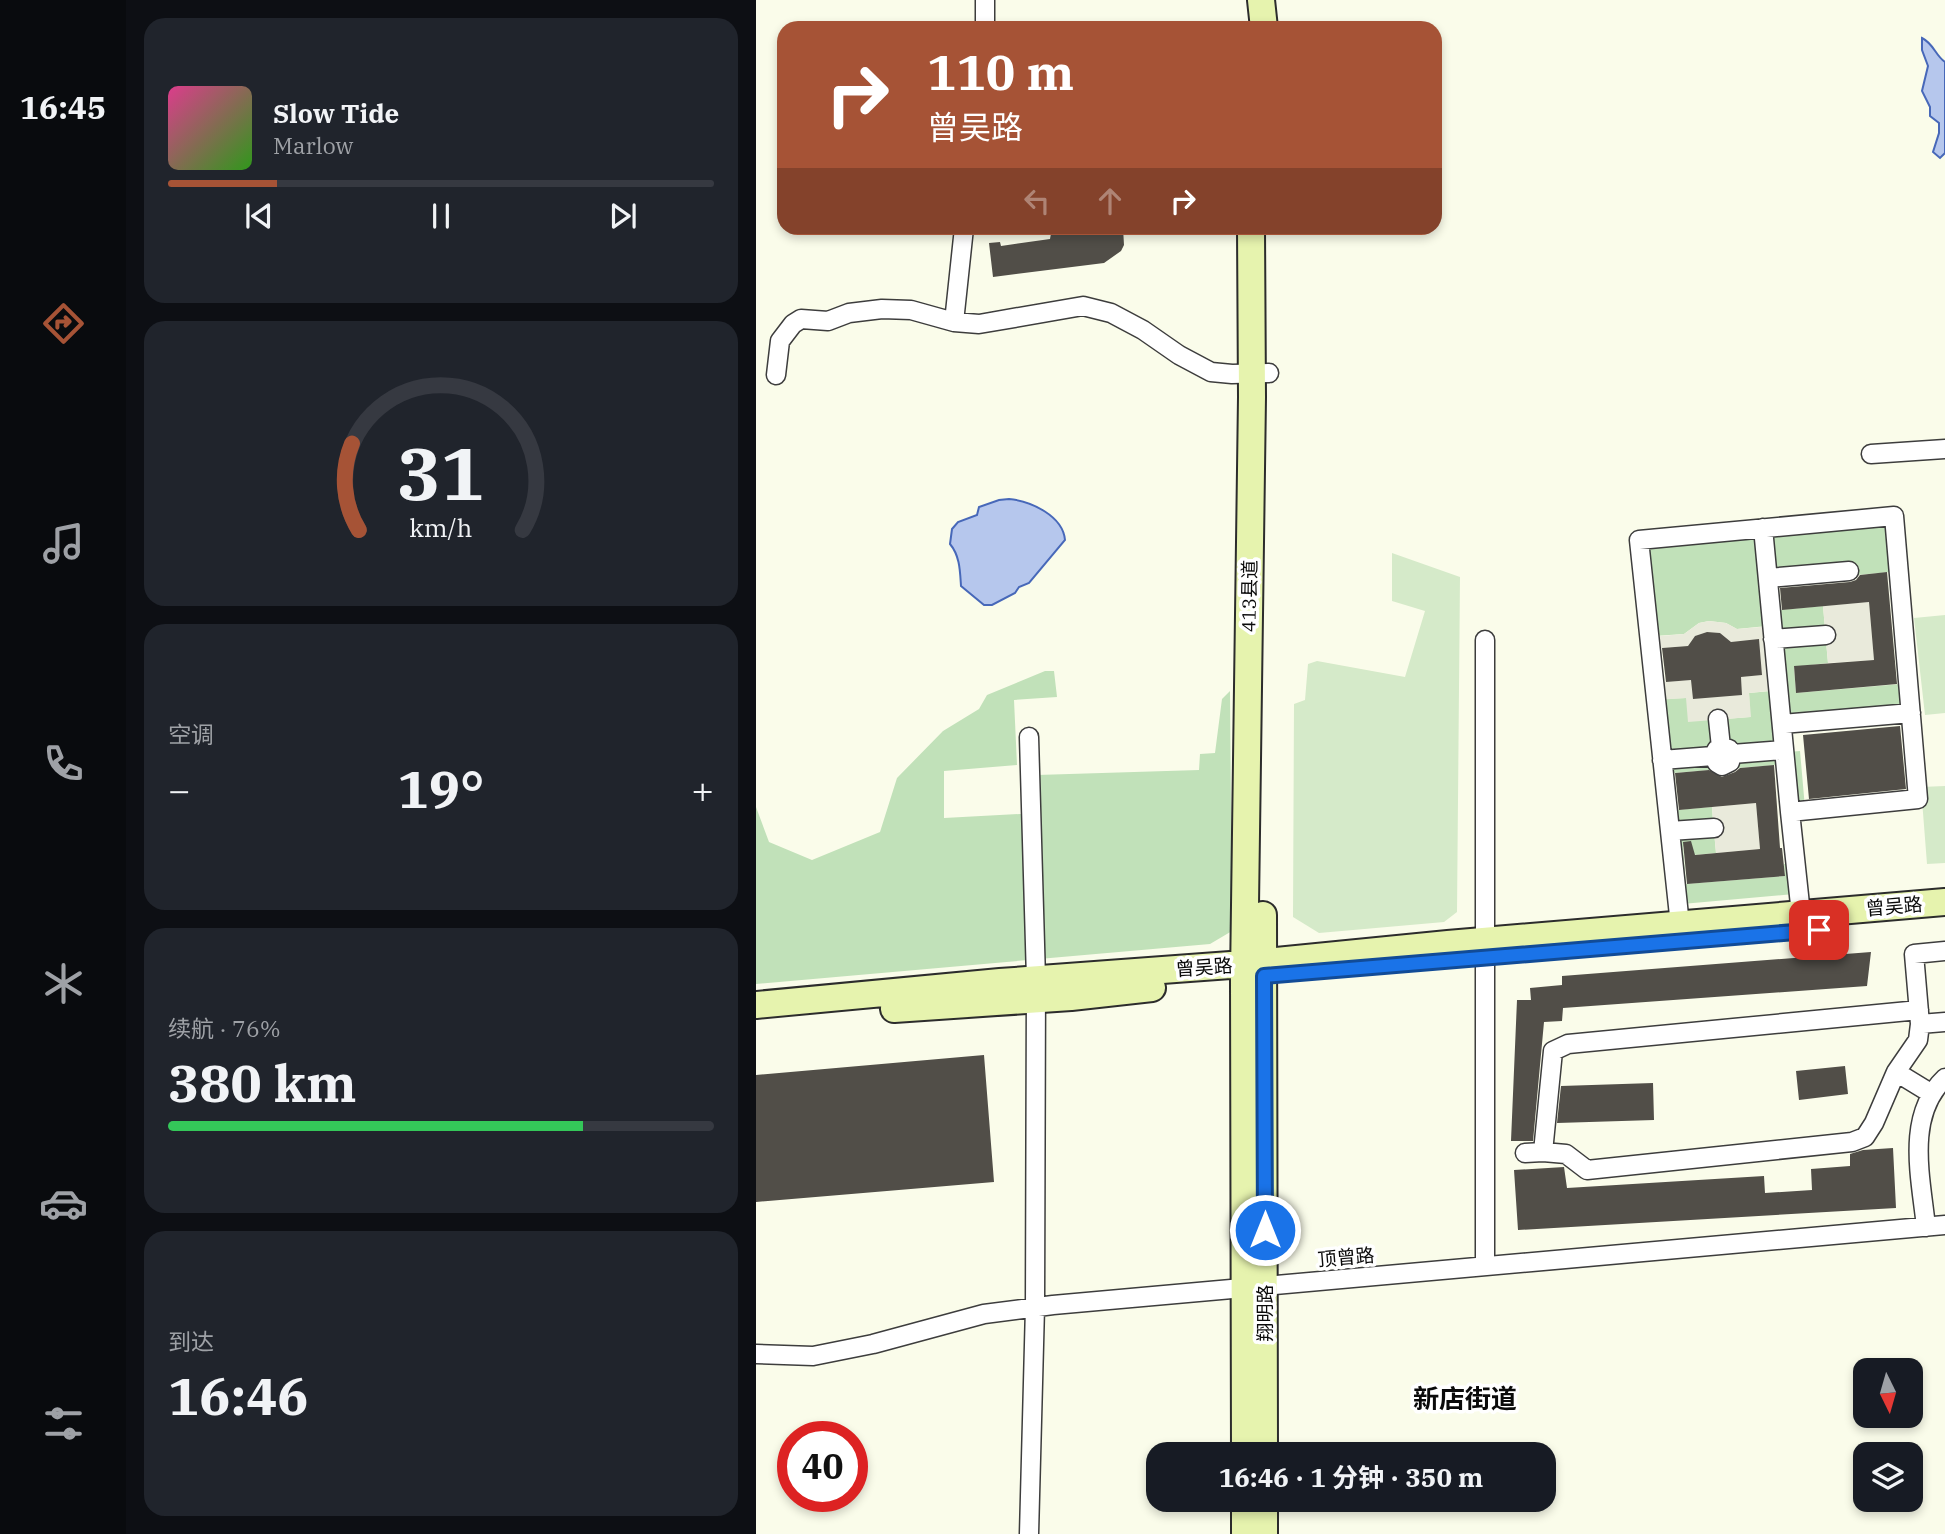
<!DOCTYPE html>
<html lang="zh">
<meta charset="utf-8">
<style>
body{margin:0;font-family:"IBM Plex Serif","Noto Sans SC",serif;background:#20242c;color:#f1f3f6;height:100vh;display:flex;flex-direction:column;font-size:26px;white-space:nowrap}
*{box-sizing:border-box;margin:0}
p{font-size:23px;color:#9ea1a6}
.icon{flex:none;width:38px;height:38px;fill:none;stroke:currentColor;stroke-width:2;stroke-linecap:round;stroke-linejoin:round}
.map{position:relative;flex:1;overflow:hidden}
.sheet{display:flex;flex-direction:column;gap:18px;padding:18px;background:#0d0f14;width:630px}
.sheet>*{flex:none}
.top-card{position:absolute;left:21px;top:21px;width:665px;height:214px;border-radius:21px;box-shadow:0 4px 10px #0003;background:#a65336;color:#fff;overflow:hidden}
.needle{width:46px;rotate:175deg}
.buttons{position:absolute;left:1097px;top:1358px;display:grid;gap:14px}
.buttons a{display:grid;place-items:center;width:70px;height:70px;border-radius:14px;background:#171b24;box-shadow:0 4px 10px #0003;font-size:35px}
.speed{position:absolute;left:21px;top:1421px;display:flex;gap:14px;font-size:35px;font-weight:700;text-align:center}
.speed>*{display:grid;place-content:center;width:91px;height:91px;border-radius:50%;background:#171b24;box-shadow:0 4px 10px #0003;line-height:1}
.speed .limit{border:10px solid #d22;background:#fff;color:#111}
.pin{position:absolute;display:grid;place-items:center;width:60px;height:60px;color:#fff;margin:-30px;border-radius:14px;box-shadow:0 4px 10px #0006}
.me{position:absolute;width:77px;margin:-38px;rotate:0deg;stroke-linejoin:round;filter:drop-shadow(0 0 5px #0008)}
.turn{display:flex;align-items:center;gap:24px;height:147px;padding:0 35px;font-size:32px}
.turn .icon{width:91px;height:91px;stroke-width:2.5}
.turn b{display:block;font-size:49px;line-height:60px}
.lanes{display:flex;align-items:center;height:66px;padding:0 35px;background:#0003;justify-content:center;gap:35px;direction:ltr}
.lanes .off{opacity:.35}
.big{font-size:52px;font-weight:700;line-height:1.1}
.sheet .widget{flex:1;display:flex;flex-direction:column;justify-content:center;gap:10px;min-width:0;padding:0 24px;border-radius:21px;background:#20242c}
.sheet .dial{align-items:center;gap:0}
.dial svg{height:182px;overflow:visible;fill:none;stroke:#363941;stroke-width:7;stroke-linecap:round;text-anchor:middle}
.dial text{fill:#f1f3f6;stroke:none}
.song{display:flex;align-items:center;gap:21px}
.cover{width:84px;height:84px;border-radius:10px;background:linear-gradient(135deg,hsl(330 70% 55%),hsl(110 70% 35%))}
.played{height:7px;border-radius:4px;background:linear-gradient(90deg,#a65336 20%,#363941 20%)}
.keys{display:flex;justify-content:space-around;direction:ltr}
.heat{display:flex;justify-content:space-between;align-items:center;font-size:38px;direction:ltr}
.charge{height:10px;border-radius:5px;background:linear-gradient(90deg,#34c759 76%,#363941 0)}
.trip{position:absolute;left:390px;top:1442px;width:410px;height:70px;border-radius:21px;background:#171b24;box-shadow:0 4px 10px #0003;font-weight:700;line-height:70px;text-align:center}
main{display:flex;flex:1;min-height:0}
.tabs{display:flex;flex-direction:column;width:126px;justify-content:space-around;align-items:center;background:#090b0e;color:#9ea1a6}
.tabs .icon{width:49px;height:49px}
.tabs .active{color:#a65336}
.tabs b{font-size:32px;color:#f1f3f6}
.map>svg:first-child{display:block}
.green{fill:#c1e1b9}
.pitch{fill:#d5eac9}
.plaza{fill:#e9eadb;fill-rule:evenodd}
.water{fill:#b6c7ed;stroke:#4768b9;stroke-width:2}
.building{fill:#514e48}
.lines{fill:none;stroke-linecap:round;stroke-linejoin:round}
.street-casing{stroke:#3d3d3d;stroke-width:21}
.secondary-casing{stroke:#2c2c2c;stroke-width:30}
.street{stroke:#fff;stroke-width:18}
.secondary{stroke:#e6f3ae;stroke-width:26}
.route-casing{stroke:#114b97;stroke-width:18}
.route{stroke:#1a73e8;stroke-width:12}
.labels{text-anchor:middle;stroke-width:7;stroke-linejoin:round;paint-order:stroke}
.street-label{font-size:19px;fill:#0a0a0a;stroke:#fff}
.district-label{font-size:26px;font-weight:bold;fill:#0a0a0a;stroke:#fff}
</style>
<main>
<nav class="tabs">
<b>16:45</b>
<svg class="icon active" aria-label="directions" viewBox="0 0 24 24"><path d="M12 3l9 9-9 9-9-9zM9 14v-3h6M13 9l2 2-2 2"/></svg>
<svg class="icon" aria-label="music" viewBox="0 0 24 24"><path d="M9 18V5l10-2v13"/><circle cx="6" cy="18" r="3"/><circle cx="16" cy="16" r="3"/></svg>
<svg class="icon" aria-label="phone" viewBox="0 0 24 24"><path d="M5 4h4l2 5-3 2q2 4 5 5l2-3 5 2v4C11 20 4 13 5 4z"/></svg>
<svg class="icon" aria-label="climate" viewBox="0 0 24 24"><path d="M12 3v18M4 7l16 10M4 17L20 7"/></svg>
<svg class="icon" aria-label="car" viewBox="0 0 24 24"><path d="M5 17H2v-5l4-1 3-4h7l3 4 3 1v5h-3M9 17h6M6 11h13"/><circle cx="7" cy="17" r="2"/><circle cx="17" cy="17" r="2"/></svg>
<svg class="icon" aria-label="filters" viewBox="0 0 24 24"><path d="M4 7h16M4 17h16"/><circle cx="9" cy="7" r="2"/><circle cx="15" cy="17" r="2"/></svg>
</nav>
<section class="sheet">
<div class="widget">
<div class="song"><i class="cover"></i><div><b>Slow Tide</b><p>Marlow</p></div></div>
<div class="played"></div>
<div class="keys"><svg class="icon" aria-label="previous" viewBox="0 0 24 24"><path d="M18 5L8 12l10 7zM5 5v14"/></svg><svg class="icon" aria-label="pause" viewBox="0 0 24 24"><path d="M8 5v14M16 5v14"/></svg><svg class="icon" aria-label="next" viewBox="0 0 24 24"><path d="M6 5l10 7-10 7zM19 5v14"/></svg></div>
</div>
<div class="widget dial"><svg viewBox="0 0 100 80">
<path d="M14 69A42 42 0 1 1 86 69"/>
<path d="M14 69A42 42 0 0 1 11 31" stroke="#a65336"/>
<text x="50" y="56" font-size="32" font-weight="700">31</text>
<text x="50" y="72" font-size="11">km/h</text>
</svg></div>
<div class="widget"><p>空调</p>
<div class="heat"><a>−</a><b class="big">19°</b><a>+</a></div>
</div>
<div class="widget"><p>续航 · 76%</p><b class="big">380 km</b><div class="charge"></div></div>
<div class="widget"><p>到达</p><b class="big">16:46</b></div>
</section>
<div class="map">
<svg width="1189" height="1534" viewBox="0 0 1189 1534">
<rect width="100%" height="100%" fill="#fafcea"/>
<!-- green -->
<path class="green" d="M1129 525 1137 533 1150 705 1040 715 1030 714 1022 645 1070 642 1072 663 1038 667 1040 693 1145 684 1135 572 1101 575 1100 566 1016 574 1014 544 1017 536Z
M997 538 1001 544 1011 626 981 629 970 623 953 621 943 623 928 634 898 636 892 550 899 544Z
M1067 606 1069 629 1022 633 1023 610Z
M289 671H298L301 697 258 700 261 765 188 771V818L281 813V775L443 770 444 754 459 753 466 699 474 691 476 931 454 944 0 984V807L13 842 56 860 124 832 141 778 187 731 223 709 231 695Z
M1015 691 1020 739 1014 744 977 748 970 741 969 719 994 717 993 693Z
M930 698 957 719 959 743 951 751 915 753 910 748 906 699Z
M1044 751 1049 808 1037 809 1032 752Z
M1020 759 1021 765 917 773 920 810 956 807 957 823 917 827 914 765Z
M958 832 960 853 938 855 927 846 930 884 1029 876 1028 864 1035 863 1038 894 926 904 918 835Z"/>
<!-- pitch -->
<path class="pitch" d="M636 553 704 577 701 912 688 922 563 933 537 917 538 704 549 700 552 664 561 661 649 677 669 611 636 601Z
M1189 615V713L1169 715 1158 618Z
M1189 786V863L1171 864 1165 787Z"/>
<!-- plaza -->
<path class="plaza" d="M1113 602 1118 660 1072 663 1067 606Z
M953 621 970 623 981 629 1016 626 1022 690 993 693 995 717 932 722 930 698 900 700 893 637 928 634 943 623ZM951 632 964 633 975 642 1003 640 1006 675 985 677 986 695 935 680 908 682 905 648 932 646 939 636Z
M1000 803 1004 849 960 853 956 807Z"/>
<!-- water -->
<path class="water" d="M1166 38C1178 44 1179 55 1189 62V153L1184 158 1177 152 1183 133V123L1174 116V107L1166 91 1172 66 1166 50Z
M253 499C275 501 307 516 309 540L273 583 263 587 259 593 236 605H228L205 586C204 571 204 556 194 544L196 529 202 522 221 515 223 507 243 500Z"/>
<!-- building -->
<path class="building" d="M296 228H367L368 245 365 251 348 263 237 277 233 243 244 242 245 246 294 239Z
M1131 572 1141 684 1040 693 1038 666 1118 660 1113 602 1026 610 1024 588 1094 582 1100 580 1104 575Z
M951 632 964 633 975 642 1003 639 1006 675 985 677 986 695 937 699 935 680 910 682 906 648 932 646 939 636Z
M1144 726 1150 789 1053 799 1047 735Z
M1018 765 1024 848H1026L1029 876 931 884 927 842 935 841 939 855 1004 849 1000 803 923 810 919 773 953 770 966 777 979 772 984 768Z
M1115 952 1111 986 807 1008 806 1021 788 1022 777 1141H755L761 1000H775L774 988 806 985V976Z
M228 1055 238 1182 0 1202V1075Z
M1089 1066 1092 1094 1043 1100 1040 1071Z
M897 1083 898 1120 801 1123 805 1086Z
M1137 1148 1140 1208 762 1230 758 1170 808 1167 811 1188 1008 1176 1009 1193 1056 1190 1055 1169 1094 1166V1154L1107 1150Z"/>
<g class="lines">
<defs>
<path id="street" d="M229 0V28
M198 322 208 228
M20 375 24 341 37 324 45 319 72 321 93 313 126 309 155 310 198 322 223 324 327 306 355 313 387 330 423 355 455 372 476 374 513 373
M1115 454 1189 449
M1007 528 1034 812
M1012 578 1093 571
M1017 639 1070 635
M962 719 965 747
M1026 724 1155 713
M957 756 961 749 965 747 973 749 976 754 1028 750
M906 760 957 756 961 763 966 766 974 762 976 754
M914 831 958 828
M924 925 883 540 1138 516 1162 799 1034 812 1045 914
M1164 1024 1189 1022
M1176 1094 1140 1072 1162 1040 1164 1024 1158 954 1189 951
M787 1152 797 1051 812 1044 1163 1010
M769 1153 787 1152 810 1154 831 1170 1096 1142 1109 1137 1118 1123 1140 1072
M1170 1227C1165 1178 1149 1116 1189 1078
M729 1266V640
M0 1354 57 1356 117 1344 228 1314 297 1305 1189 1225
M273 1534 279 1307 280 979 273 737"/>
<path id="secondary" d="M505 0 508 28
M507 915 508 1454
M0 1005 244 982 488 964 692 944 1189 902
M138 1009 315 997 396 988
M489 1454 488 978 496 397 495 228
M489 1534V1500
M508 1534V1500"/>
</defs>
<!-- street casing -->
<use href="#street" class="street-casing"/>
<!-- secondary casing -->
<use href="#secondary" class="secondary-casing"/>
<!-- street -->
<use href="#street" class="street"/>
<!-- secondary -->
<use href="#secondary" class="secondary"/>
</g>
<g class="lines">
<defs>
<path id="route" d="M509 1230 508 976 1063 930"/>
</defs>
<!-- route casing -->
<use href="#route" class="route-casing"/>
<!-- route -->
<use href="#route" class="route"/>
</g>
<g class="labels">
<!-- street labels -->
<g class="street-label">
<text transform="translate(493 596) rotate(-89)" y="7">413县道</text>
<text transform="translate(1138 906) rotate(-5)" y="7">曾吴路</text>
<text transform="translate(448 967) rotate(-4)" y="7">曾吴路</text>
<text transform="translate(590 1257) rotate(-5)" y="7">顶曾路</text>
<text transform="translate(509 1313) rotate(-90)" y="7">翔明路</text>
</g>
<!-- district labels -->
<g class="district-label">
<text x="709" y="1408">新店街道</text>
</g>
</g>
</svg>
<div class="buttons">
<a><svg class="needle" viewBox="-14 -14 28 28"><path d="M0-13l5 13h-10z" fill="#e53935"/><path d="M0 13l5-13h-10z" fill="#9ea1a6"/></svg></a>
<a><svg class="icon" aria-label="layers" viewBox="0 0 24 24"><path d="M12 4l9 5-9 5-9-5zM3 14l9 5 9-5"/></svg></a>
</div>
<div class="speed"><div class="limit">40</div></div>
<div class="pin" style="left:1063px;top:930px;background:#d93025"><svg class="icon" aria-label="arrive" viewBox="0 0 24 24"><path d="M6 21V4h12l-3 4 3 4H6"/></svg></div>
<svg class="me" style="left:509px;top:1230px" viewBox="-20 -20 40 40"><circle r="17" fill="#1a73e8" stroke="#fff" stroke-width="3"/><path d="M0-11L8 9 0 5-8 9z" fill="#fff"/></svg>
<div class="trip">16:46 · 1 分钟 · 350 m</div>
<div class="top-card">
<div class="turn"><svg class="icon" aria-label="right" viewBox="0 0 24 24"><path d="M7 20v-9h11M14 6l5 5-5 5"/></svg><div><b>110 m</b>曾吴路</div></div>
<div class="lanes"><svg class="icon off" aria-label="left" viewBox="0 0 24 24"><path d="M17 20v-9H6M10 6l-5 5 5 5"/></svg><svg class="icon off" aria-label="ahead" viewBox="0 0 24 24"><path d="M12 20V5M6 11l6-6 6 6"/></svg><svg class="icon" aria-label="right" viewBox="0 0 24 24"><path d="M7 20v-9h11M14 6l5 5-5 5"/></svg></div>
</div>
</div>
</main>
